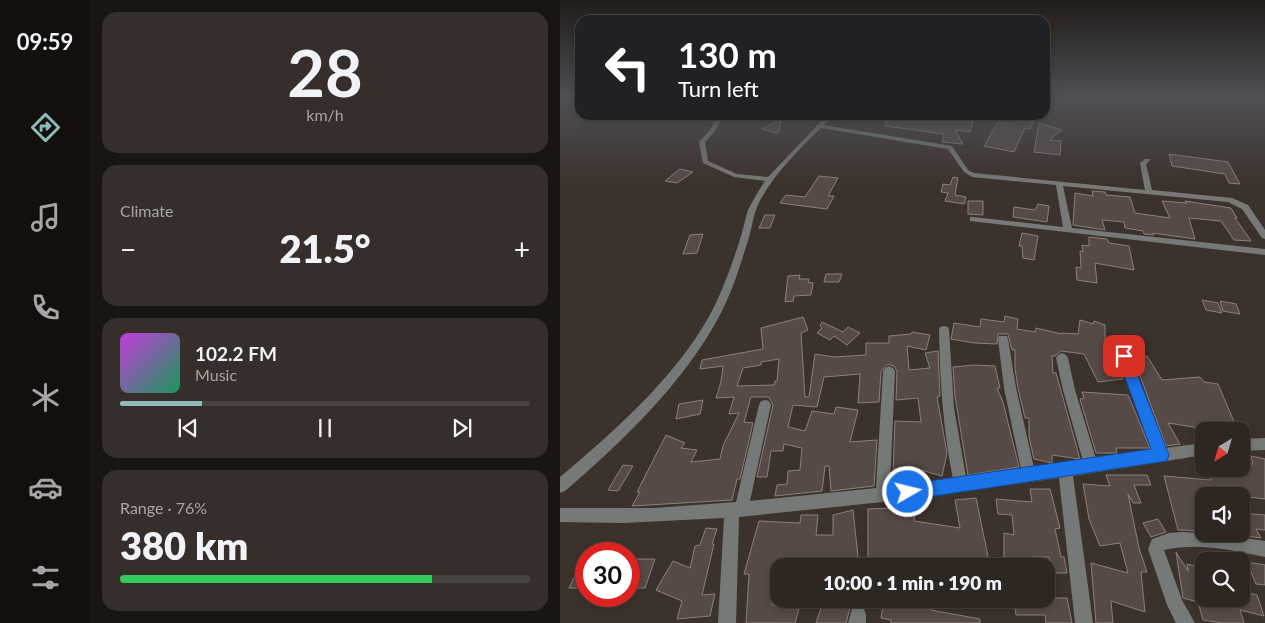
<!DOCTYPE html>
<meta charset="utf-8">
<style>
body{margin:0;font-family:Lato,sans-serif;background:#352e2a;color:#f1f3f6;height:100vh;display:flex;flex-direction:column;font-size:19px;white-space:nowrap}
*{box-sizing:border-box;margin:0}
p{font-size:16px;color:#a7a5a5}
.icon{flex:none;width:28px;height:28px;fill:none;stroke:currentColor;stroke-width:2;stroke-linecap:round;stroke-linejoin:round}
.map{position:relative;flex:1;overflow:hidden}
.panel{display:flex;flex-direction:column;gap:12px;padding:12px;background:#191512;width:470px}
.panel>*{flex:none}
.guide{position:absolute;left:15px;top:15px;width:475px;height:105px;border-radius:15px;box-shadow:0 2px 8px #0003,0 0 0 1px #48433f;background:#202124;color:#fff;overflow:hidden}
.needle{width:32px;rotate:217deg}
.buttons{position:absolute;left:635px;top:422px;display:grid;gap:10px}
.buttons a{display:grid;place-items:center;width:55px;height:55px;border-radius:10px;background:#2d2621;box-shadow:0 2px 8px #0003,0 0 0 1px #48433f;font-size:25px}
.speed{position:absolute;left:15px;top:542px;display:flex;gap:10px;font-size:25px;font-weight:700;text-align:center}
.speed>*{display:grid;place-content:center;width:65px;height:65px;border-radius:50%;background:#2d2621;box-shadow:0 2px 8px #0003,0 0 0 1px #48433f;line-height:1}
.speed .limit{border:8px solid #d22;background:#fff;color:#111}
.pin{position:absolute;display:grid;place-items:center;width:42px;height:42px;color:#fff;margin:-21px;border-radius:10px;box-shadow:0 2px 8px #0006}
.me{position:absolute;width:55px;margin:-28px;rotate:82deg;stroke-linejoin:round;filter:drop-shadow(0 0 4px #0008)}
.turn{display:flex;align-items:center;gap:18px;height:105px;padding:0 20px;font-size:22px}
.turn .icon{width:65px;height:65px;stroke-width:2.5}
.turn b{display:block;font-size:35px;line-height:42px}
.big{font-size:38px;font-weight:800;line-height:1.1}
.panel .widget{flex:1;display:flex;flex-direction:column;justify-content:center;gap:8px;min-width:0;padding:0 18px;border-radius:15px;background:#352e2a}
.panel .dial{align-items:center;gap:0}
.dial b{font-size:65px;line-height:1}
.song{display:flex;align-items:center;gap:15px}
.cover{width:60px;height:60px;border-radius:8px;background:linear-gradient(135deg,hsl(290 70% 55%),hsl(150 70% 35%))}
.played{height:5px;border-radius:2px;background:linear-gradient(90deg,#8bbbb9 20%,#48433f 20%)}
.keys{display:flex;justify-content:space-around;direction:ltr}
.heat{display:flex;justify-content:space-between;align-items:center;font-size:28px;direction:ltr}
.charge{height:8px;border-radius:4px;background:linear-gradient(90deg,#34c759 76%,#48433f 0)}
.trip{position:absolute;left:210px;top:558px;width:285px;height:50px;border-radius:15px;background:#2d2621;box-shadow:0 2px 8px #0003,0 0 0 1px #48433f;font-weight:800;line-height:50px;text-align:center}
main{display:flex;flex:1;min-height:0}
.tabs{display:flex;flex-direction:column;width:90px;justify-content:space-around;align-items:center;background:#120f0d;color:#a7a5a5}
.tabs .icon{width:35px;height:35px}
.tabs .on{color:#8bbbb9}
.tabs b{font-size:22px;color:#f1f3f6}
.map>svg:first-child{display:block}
.building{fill:#564a46;stroke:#8d807c;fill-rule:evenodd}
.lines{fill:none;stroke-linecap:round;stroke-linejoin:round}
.minor{fill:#757a76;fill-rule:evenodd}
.route{fill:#1a73e8;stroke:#114b97}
</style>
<main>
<nav class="tabs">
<b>09:59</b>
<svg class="icon on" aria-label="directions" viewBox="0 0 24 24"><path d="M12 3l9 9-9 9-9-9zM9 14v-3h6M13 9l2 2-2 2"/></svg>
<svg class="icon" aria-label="music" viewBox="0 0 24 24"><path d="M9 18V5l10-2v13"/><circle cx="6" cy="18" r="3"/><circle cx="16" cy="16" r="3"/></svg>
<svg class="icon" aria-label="phone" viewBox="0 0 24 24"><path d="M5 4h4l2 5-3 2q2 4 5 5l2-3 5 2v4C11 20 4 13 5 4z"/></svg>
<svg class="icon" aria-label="climate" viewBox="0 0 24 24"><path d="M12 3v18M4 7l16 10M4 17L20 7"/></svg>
<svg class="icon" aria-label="car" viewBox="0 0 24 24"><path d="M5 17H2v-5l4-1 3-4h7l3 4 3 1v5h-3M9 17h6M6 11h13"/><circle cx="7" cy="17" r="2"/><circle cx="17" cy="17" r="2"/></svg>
<svg class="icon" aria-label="filters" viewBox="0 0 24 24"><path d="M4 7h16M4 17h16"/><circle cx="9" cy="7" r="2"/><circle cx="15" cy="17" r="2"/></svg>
</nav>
<section class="panel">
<div class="widget dial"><b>28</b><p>km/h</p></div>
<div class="widget"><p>Climate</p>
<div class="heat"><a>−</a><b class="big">21.5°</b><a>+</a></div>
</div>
<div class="widget">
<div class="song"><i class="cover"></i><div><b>102.2 FM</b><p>Music</p></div></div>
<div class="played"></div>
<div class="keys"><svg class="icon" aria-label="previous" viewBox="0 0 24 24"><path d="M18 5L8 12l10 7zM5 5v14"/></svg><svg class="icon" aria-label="pause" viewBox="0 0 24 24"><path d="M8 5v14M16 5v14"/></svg><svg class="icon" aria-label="next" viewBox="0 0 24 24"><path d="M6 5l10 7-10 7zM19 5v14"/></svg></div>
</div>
<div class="widget"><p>Range · 76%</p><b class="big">380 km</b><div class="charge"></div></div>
</section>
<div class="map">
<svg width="705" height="623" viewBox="0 0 705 623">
<rect width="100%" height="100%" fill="#3c322c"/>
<!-- building -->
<path class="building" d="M328 115H415L410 132 395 130 403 144 382 142 384 134 325 126Z
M222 118 218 133 202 129Z
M461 118 474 122 470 129 465 128 454 152 424 146 438 122 453 124Z
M479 123 502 130 489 140 501 141 500 155 474 152Z
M609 154 668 162 680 184 669 183 665 174 612 166Z
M120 169 133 172 117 183 105 181Z
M259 176 278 178 268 196H274L267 209 220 203 226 195 245 197Z
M393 177 398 178 395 195 406 197 404 204 385 201 388 193 381 192 383 184 390 185Z
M532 191 545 192 546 195 570 197 575 213 610 218 602 201 627 203 625 201 671 208 677 218H675L691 241 674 240 661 221 629 218 635 239 593 233 594 235 584 234 583 231 565 228 564 222 542 220 545 230 513 225 515 193 533 196Z
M408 201H423V215L408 214Z
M478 204 489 206 487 222 453 217 454 207 475 210Z
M205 215H215L210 228H199Z
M462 233 478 236 474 260 463 258 462 246H459Z
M143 234 137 253 123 254 130 235Z
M529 237 547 239 549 243 569 246 574 270 535 263 537 283 517 280 516 267 521 268 520 251 523 252 522 245 529 246Z
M266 274H282L279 282H264Z
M240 275 239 279H249L248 282 253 283 251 295 234 296 233 301 225 302 228 276Z
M642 300 658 303 662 313 646 310Z
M660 301 676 304 680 314 663 311Z
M445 316 458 319 457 329 475 332 476 328 502 334V333L518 334 520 320 533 324 534 321 545 325V341H549L563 379 538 382 524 354 501 351 495 356H492L493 373H496L520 459 492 455V463L474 459 469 437V418H465L458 388 455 368V350H452L448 334H438L437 344 414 343 391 339 394 323 420 327 421 319 444 322Z
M243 317 248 330 241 333 245 397H249L255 354 274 357 306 355V343H329V336L351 334 352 332 370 335 366 350 347 346 349 370 370 368 365 353 378 351 380 396 377 397 387 453 382 476 357 469V477L333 476 335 421 361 422 358 398 336 400 337 371 334 366 328 364 321 371 319 402 298 403 300 374 264 377 257 407 233 405 228 427 245 431 252 411 274 414 276 407 298 410 290 442 317 440 314 486 271 491 269 466H265L262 491 215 496 217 485 227 484 228 471 240 470 242 448 224 444 223 451H211L207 477H197L213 405 209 397H191L184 422 193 423 180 479H177L172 500 72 506 80 492H77L106 435 125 443 121 448 137 450 131 462 160 459 163 446 179 413 169 414 174 397 156 398 161 382 163 366 140 369 142 360 203 349 201 328ZM219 359 217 381H215L214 385 177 386 183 368 201 365V362Z
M262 322 283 332 288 327 300 333 287 345 274 336 270 340 257 333 262 328 260 326Z
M587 356 602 380 640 377 644 382 658 384 678 431H644L643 441 634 427 608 423 620 444 606 446 573 357Z
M414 365 435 366 440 388H437L443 402 459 467 408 475 395 396 393 367Z
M522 392 568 395 590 448H556L557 453H536L520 399 524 398Z
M143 400 140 414 116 419 119 404Z
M691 456 705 459V499L681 496H644V531L618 530 604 476 651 480 647 470 670 472 668 469H681V463L693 464Z
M63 465 73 466 58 491 48 490Z
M546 475H587L591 485H574L581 503H573L568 494 579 548 587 572H581L585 612 551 601 553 623H536L531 563 568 573 560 543 540 546 529 519 523 484 550 486Z
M470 489H490L500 528 495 529 501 557H504L507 573H492L489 557H473V561L444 557V533L454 535 452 515 438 514 436 499 472 502Z
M416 498 430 566H408L364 560V566H308V509L332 508 355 511 354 521 400 528 395 500Z
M293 510 299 566H219V575L213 573 212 605 239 609 235 623H186L189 574H184L199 521 240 523 241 515H258L256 535H273V515Z
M681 513 705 515V530L696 529 701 538 686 536 681 525Z
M598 519 606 532 591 537 583 523Z
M146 528 157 529 152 544H154L142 595 155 594 150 616 117 619 122 601 96 590 113 561 130 568 135 546 140 545Z
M616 552 628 571 627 564 644 568V599H681V591L697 595 704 616 680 610 684 623H662L643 620 638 602 623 598Z
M26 553V588H9Z
M69 559H95L85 588H69Z
M687 562 705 565V585L696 584Z
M486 598H507L512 623H486L485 615H456L454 599Z
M264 599H290L288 607 290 608 286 623H256Z
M324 599H372L371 610 420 619V623H331V620L321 618Z"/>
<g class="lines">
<!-- minor -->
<path class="minor" d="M158 115H164L155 131 145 142 148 161 177 174 208 177 267 115H273L264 125 392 146 408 170 414 173 585 190 580 163 585 159H589L590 160 586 164 592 190 672 198 688 205 705 230V239L702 238 682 209 668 202 503 186 512 228 705 249V255L410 221V217H413L503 227 496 185 412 177 404 172 388 149 261 128C237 152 211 176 197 207 193 217 192 227 189 237 181 263 173 290 160 315 123 384 64 440 5 491L0 493V477C57 429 123 371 156 303 166 281 174 259 181 236 184 227 185 218 188 210 193 200 199 190 205 181L174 177 143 163 139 142 150 130Z
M384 326 388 327 389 330 394 408 406 477 461 469 444 388 438 339 439 336H447L448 339 456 388 474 468 523 461 503 390 496 358 498 355 502 353 506 355 508 358 515 390 536 459 593 450 558 356 560 353 564 351 568 353 570 356 605 448 644 443V455L513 476 533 623H515L499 478 323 502 179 517 176 623H158L164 518 63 523 0 522V508H94L176 502 199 405 201 401 205 400 209 401 211 405 190 501 316 488 323 371 325 368 329 366 333 368 335 371 330 487 393 479C383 430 380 380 379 330L380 327Z
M705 438V450L681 451V439Z
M623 532 659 534 705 541V557C673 550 637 542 604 550L622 600 635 623H616L607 605 588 549 592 539 609 533Z
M298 607 304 609 306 615V623H288L292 609Z"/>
</g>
<!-- sky -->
<linearGradient id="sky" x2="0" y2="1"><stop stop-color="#211c18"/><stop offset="0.53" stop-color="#504f56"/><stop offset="1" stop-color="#504f56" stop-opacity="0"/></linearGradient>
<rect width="705" height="184" fill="url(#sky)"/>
<!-- route -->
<path class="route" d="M564 351 568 352 570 356 609 455 607 461 348 500 343 498 340 492 343 487 348 484 591 449 557 356 559 352Z"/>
</svg>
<div class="buttons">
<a><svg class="needle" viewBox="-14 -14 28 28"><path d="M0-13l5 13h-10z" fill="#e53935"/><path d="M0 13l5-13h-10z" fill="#a7a5a5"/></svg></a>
<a><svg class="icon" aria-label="sound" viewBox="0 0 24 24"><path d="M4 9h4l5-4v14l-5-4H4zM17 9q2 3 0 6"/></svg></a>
<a><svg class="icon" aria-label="search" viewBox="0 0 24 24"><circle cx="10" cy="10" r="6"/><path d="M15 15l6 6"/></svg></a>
</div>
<div class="speed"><div class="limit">30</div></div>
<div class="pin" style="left:564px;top:356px;background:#d93025"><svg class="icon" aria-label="arrive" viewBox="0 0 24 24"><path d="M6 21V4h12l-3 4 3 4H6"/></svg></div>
<svg class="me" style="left:348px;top:492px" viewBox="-20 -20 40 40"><circle r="17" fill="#1a73e8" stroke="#fff" stroke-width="3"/><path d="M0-11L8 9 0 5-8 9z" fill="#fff"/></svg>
<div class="trip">10:00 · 1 min · 190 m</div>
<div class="guide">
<div class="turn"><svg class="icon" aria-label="left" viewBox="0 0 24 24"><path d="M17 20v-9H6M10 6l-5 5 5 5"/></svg><div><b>130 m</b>Turn left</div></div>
</div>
</div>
</main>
